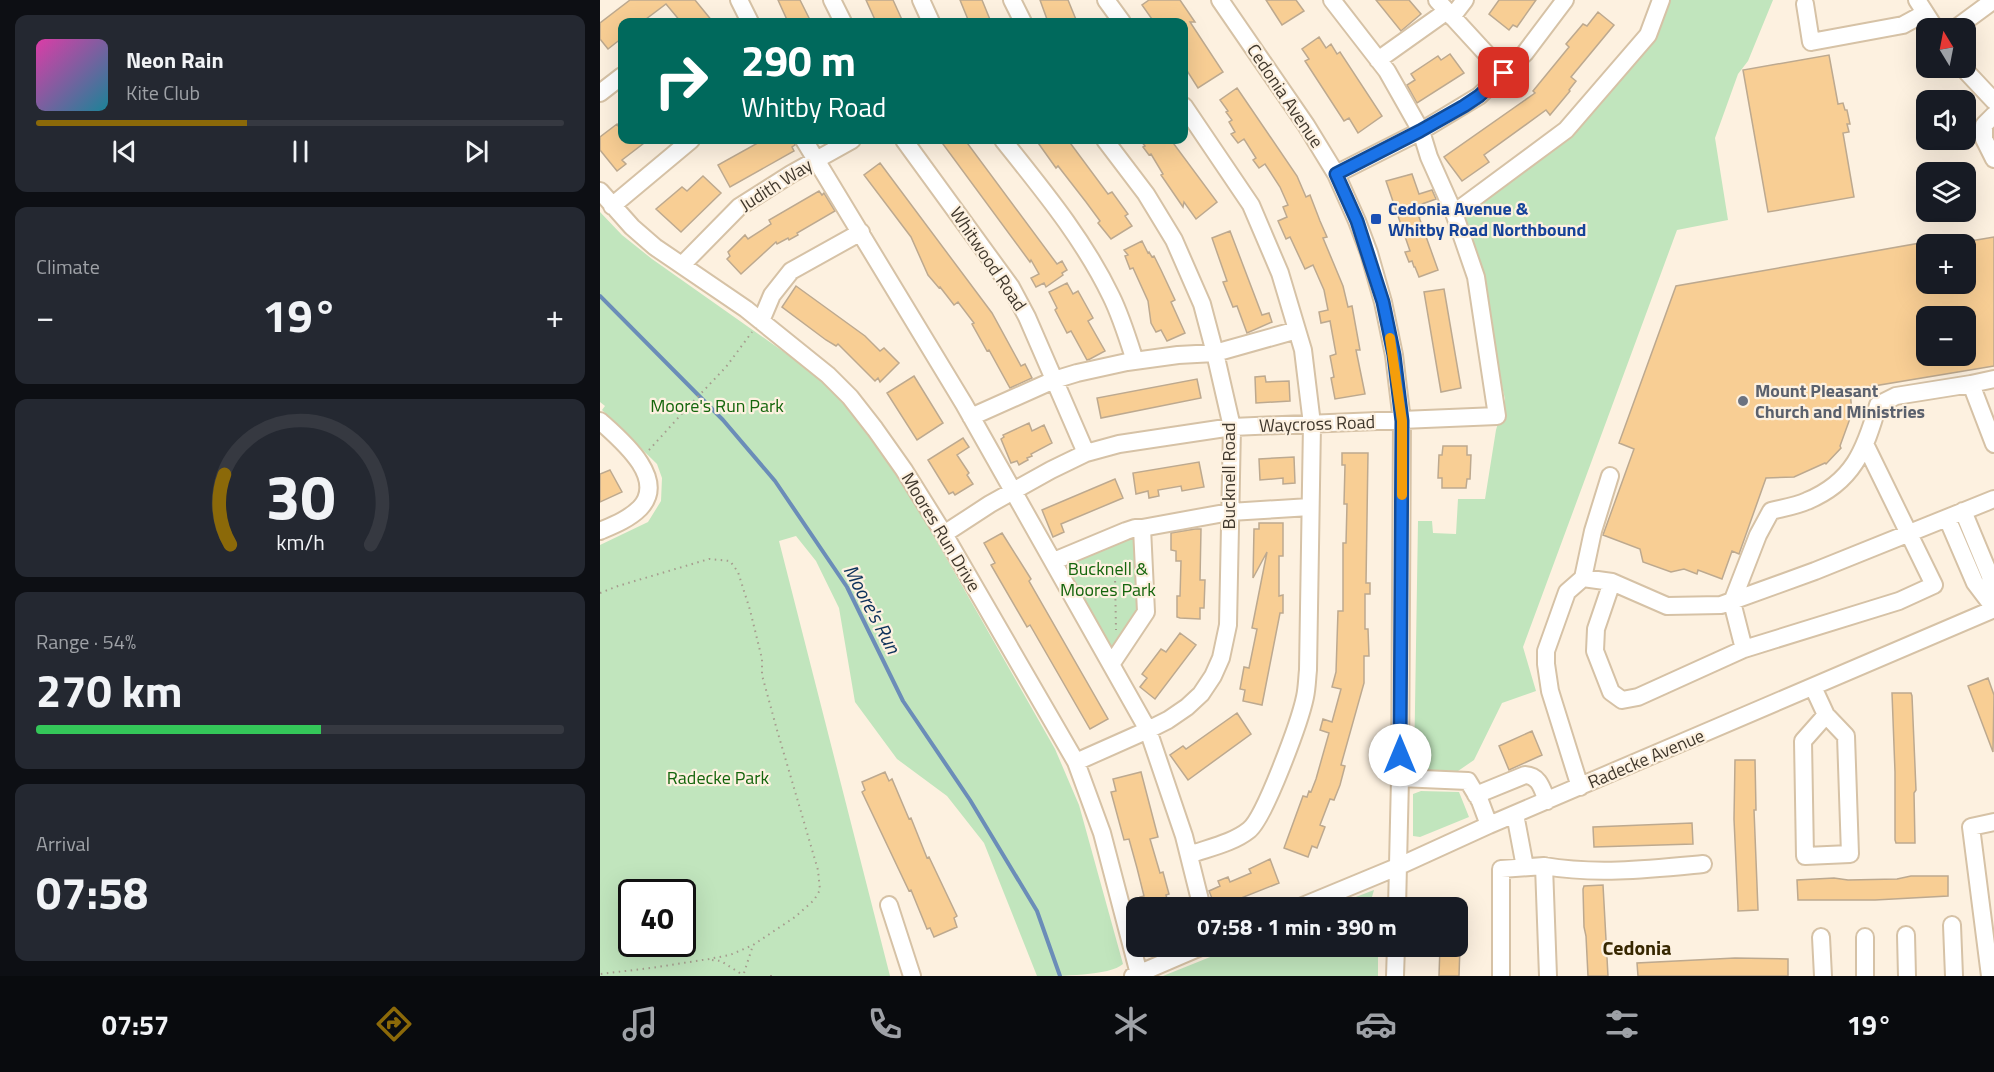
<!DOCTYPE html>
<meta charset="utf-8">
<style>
body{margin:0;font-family:"Titillium Web",sans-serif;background:#242831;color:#f1f3f6;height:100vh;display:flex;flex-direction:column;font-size:22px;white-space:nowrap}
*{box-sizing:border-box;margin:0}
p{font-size:20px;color:#9ea1a6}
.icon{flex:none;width:33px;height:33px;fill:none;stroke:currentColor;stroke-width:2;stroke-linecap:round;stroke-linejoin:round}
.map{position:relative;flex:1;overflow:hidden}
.panel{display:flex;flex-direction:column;gap:15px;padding:15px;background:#0d0f14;width:600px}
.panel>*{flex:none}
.guide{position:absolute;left:18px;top:18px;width:570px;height:126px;border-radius:12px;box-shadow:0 6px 24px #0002;background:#00695c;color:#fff;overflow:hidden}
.needle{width:39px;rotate:350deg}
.tools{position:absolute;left:1316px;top:18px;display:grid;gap:12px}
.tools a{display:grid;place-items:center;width:60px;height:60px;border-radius:12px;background:#171b24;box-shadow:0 6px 24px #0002;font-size:30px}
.speed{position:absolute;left:18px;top:879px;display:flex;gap:12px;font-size:30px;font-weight:700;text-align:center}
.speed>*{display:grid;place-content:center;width:78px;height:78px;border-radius:50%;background:#171b24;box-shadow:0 6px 24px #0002;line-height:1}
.speed .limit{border:3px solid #111;border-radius:9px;background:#fff;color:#111}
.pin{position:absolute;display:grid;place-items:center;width:51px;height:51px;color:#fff;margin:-26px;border-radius:12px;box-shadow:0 3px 9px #0006}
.me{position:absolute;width:66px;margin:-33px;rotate:0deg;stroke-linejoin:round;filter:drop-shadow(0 0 4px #0008)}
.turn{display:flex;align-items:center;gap:21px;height:126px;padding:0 24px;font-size:27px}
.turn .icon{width:78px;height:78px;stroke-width:2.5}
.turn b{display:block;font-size:42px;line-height:51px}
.big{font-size:45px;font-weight:700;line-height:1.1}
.panel .widget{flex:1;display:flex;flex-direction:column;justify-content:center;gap:9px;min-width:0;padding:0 21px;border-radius:12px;background:#242831}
.panel .dial{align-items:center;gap:0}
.dial svg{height:156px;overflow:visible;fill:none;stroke:#363941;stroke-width:7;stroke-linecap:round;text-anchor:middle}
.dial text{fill:#f1f3f6;stroke:none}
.song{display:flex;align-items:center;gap:18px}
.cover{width:72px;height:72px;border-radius:9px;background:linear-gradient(135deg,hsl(320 70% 55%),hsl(190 70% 35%))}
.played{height:6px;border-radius:3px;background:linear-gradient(90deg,#8b6909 40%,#363941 40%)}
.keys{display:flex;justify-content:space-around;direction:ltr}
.heat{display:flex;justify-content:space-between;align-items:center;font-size:33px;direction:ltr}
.charge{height:9px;border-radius:4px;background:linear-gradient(90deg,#34c759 54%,#363941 0)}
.trip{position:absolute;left:526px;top:897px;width:342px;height:60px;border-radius:12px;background:#171b24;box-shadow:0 6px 24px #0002;font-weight:700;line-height:60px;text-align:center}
.dock{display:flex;height:96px;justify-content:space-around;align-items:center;background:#090b0e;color:#9ea1a6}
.dock .icon{width:42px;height:42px}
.dock .active{color:#8b6909}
.dock b{font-size:27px;color:#f1f3f6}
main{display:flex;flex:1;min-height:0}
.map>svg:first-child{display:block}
.green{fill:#c1e5bd;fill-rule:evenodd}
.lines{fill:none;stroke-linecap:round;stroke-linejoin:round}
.stream{stroke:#6b8db8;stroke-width:4}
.building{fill:#f8ce94;stroke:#bda98f;stroke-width:1.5;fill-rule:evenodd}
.minor-casing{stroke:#d6c2a6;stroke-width:20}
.path{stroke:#a69c8e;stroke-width:2;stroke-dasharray:1.5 4.5;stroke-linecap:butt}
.minor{stroke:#fff;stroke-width:16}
.route-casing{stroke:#114b97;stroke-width:15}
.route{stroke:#1a73e8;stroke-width:10}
.slow{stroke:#f59e0b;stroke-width:10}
.transit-dot{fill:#1a4fb4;stroke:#fdf1e0;stroke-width:2}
.worship-dot{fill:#6b7280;stroke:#fdf1e0;stroke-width:2}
.labels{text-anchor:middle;stroke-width:4.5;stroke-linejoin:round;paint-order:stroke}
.street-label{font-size:18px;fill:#40382d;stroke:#fdf1e0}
.transit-label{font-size:18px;font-weight:bold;fill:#164399;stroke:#fdf1e0;text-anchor:start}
.worship-label{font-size:18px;font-weight:bold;fill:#5b616d;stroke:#fdf1e0;text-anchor:start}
.park-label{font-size:18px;fill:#14650c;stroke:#fdf1e0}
.water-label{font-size:20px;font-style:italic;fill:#0c315a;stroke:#fdf1e0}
.neighbourhood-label{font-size:20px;font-weight:bold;fill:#372700;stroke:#fdf1e0}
</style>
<main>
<section class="panel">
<div class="widget">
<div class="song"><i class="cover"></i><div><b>Neon Rain</b><p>Kite Club</p></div></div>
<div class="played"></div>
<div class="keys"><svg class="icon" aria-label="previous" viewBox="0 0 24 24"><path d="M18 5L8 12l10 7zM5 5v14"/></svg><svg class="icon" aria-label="pause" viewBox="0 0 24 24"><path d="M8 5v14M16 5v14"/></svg><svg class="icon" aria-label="next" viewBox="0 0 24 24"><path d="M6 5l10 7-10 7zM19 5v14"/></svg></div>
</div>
<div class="widget"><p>Climate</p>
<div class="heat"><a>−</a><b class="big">19°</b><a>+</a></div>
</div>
<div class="widget dial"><svg viewBox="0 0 100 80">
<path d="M14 69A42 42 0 1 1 86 69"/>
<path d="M14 69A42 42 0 0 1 11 33" stroke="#8b6909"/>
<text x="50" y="56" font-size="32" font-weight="700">30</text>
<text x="50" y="72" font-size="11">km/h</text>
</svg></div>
<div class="widget"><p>Range · 54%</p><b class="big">270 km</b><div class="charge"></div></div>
<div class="widget"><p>Arrival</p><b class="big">07:58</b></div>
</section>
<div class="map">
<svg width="1394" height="976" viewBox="0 0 1394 976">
<rect width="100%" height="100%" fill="#fdf1e0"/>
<!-- green -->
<path class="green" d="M1069 0H1173L1148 61 1138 74 1115 138 1128 220 1077 230 923 647 936 691 902 703 874 760 858 771 814 770 818 521H832L833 533 856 534 858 499H885L896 430 905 399 863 220 866 214 966 141 978 128Z
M0 212 22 235 52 259 201 364 228 387 265 428 319 510 455 749 479 805 523 964C510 976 459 976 437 976L384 843 347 796 297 759 255 702 239 608 216 561 196 536 179 541 290 976H0V545L48 522 61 501 62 478 57 464 2 410 5 406 0 402ZM32 892H82V944H32Z
M539 533 541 612 513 650 466 570 468 562Z
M821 791 859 792 869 817 820 837 813 836V794Z
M774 890 772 897 778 907H730Z
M635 947H778V976H563Z"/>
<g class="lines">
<!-- stream -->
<path class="stream" d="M0 296 123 420 175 481 247 587 303 701 370 800 437 911 460 976"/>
</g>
<!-- building -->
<path class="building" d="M30 0H95L113 22H81L66 4 42 22H22V38L8 49 0 39V23Z
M178 0H200L211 22H188Z
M266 0H293L303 22H276Z
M360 0H382L391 22H369Z
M440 0H468L477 22H448Z
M549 0H580L595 22H590L623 72 598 88 584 66V22H554L542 5Z
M666 0H696L704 11 682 25Z
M776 0H809L821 14 801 31Z
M899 0H936L917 27 913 25 909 30 889 14Z
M998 12 1014 25 971 77 976 81 969 90 970 91 950 115 946 110 884 155 889 162 862 181 844 157 935 93 933 91 969 47 966 44 983 24 987 26Z
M719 37 726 48 731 44 737 54 740 52 782 116 758 133 749 118 744 121 705 61 709 59 702 49Z
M850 54 864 73 817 103 807 85 815 80 811 74 838 56 841 60Z
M1229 55 1238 104 1243 103 1245 110H1247L1250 124H1247L1249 132 1243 133 1254 197 1168 212 1143 70Z
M637 88 697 176 706 197 710 195 720 221 727 237 723 238 743 286 748 307 752 306 760 350H756L765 394 735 399 731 378 734 377 730 356 736 354 730 321 721 323 719 312 728 310 724 290 713 265 705 269 690 237 686 239 678 221 687 217 683 207 688 205 680 187 665 164 659 168 653 160 656 158 644 139 638 143 631 134 635 132 629 122 632 120 626 112 628 111 620 100Z
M17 124 22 132V140H48L22 160 26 164 17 171 0 150V137Z
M163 140H194L195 145 192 147 194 151 130 187 118 165Z
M340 140H365L457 264 462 261 467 270 462 273 463 275 446 287 444 283 436 287 431 278 439 274 431 260 430 262Z
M436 140H468L508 194 512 192 528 214 525 216 532 226 511 239 498 223 500 221 486 202 458 166 456 168Z
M540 140H571L617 202 596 219 584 202 583 207 561 175 563 174 551 154 549 155 543 147 545 146Z
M280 163 392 313 421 366 425 364 432 378 410 388 389 350 387 351 372 324 374 323 358 302 354 305 340 287 339 288 328 275 311 237 264 175Z
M812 174 819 194 832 190 836 199 822 204 826 215 819 217 838 270 819 277 815 267H814L812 261 809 262 805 252 810 251 786 181Z
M103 176 121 193 81 232 56 209 82 187 87 191Z
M219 191 222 195 224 193 235 211 197 233 198 235 189 240 188 238 177 244 176 242 141 274 127 259 130 256 128 252 145 235 148 239 171 224 169 220Z
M630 231 662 315 669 313 672 322 647 333 637 306 633 307 623 282 627 281 612 238Z
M1394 237V366L1250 390 1252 413 1240 446 1241 448 1226 464 1225 463 1194 477 1166 478 1139 554 1132 551 1122 579 1098 570 1097 574 1084 569 1071 572 1043 562 1040 549 1003 535 1034 449 1019 443 1076 286 1326 242V284H1365V242ZM1326 316H1365V356H1326Z
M542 241 548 253 549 252 552 257 554 256 561 270 575 300 571 302 585 333 567 341 561 330 556 332 551 323 548 301 533 268 530 269 525 256 528 255 524 250Z
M467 283 473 294 478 291 493 318 488 321 505 351 490 359 487 360 471 331 467 333 455 310 457 308 449 292Z
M196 286 265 336 280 351 284 348 299 363 280 382 278 378 275 381 238 344 236 346 226 340 182 307Z
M844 289 861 388 841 392 824 292Z
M314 376 343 423 317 440 287 393Z
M665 376 666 382 689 381 690 401 656 403 655 377Z
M597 379 601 398 501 418 497 398Z
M429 423 432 431 444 425 452 443 431 454 432 456 427 458 428 460 424 462 419 465 417 461 411 463 401 439 404 437 403 435Z
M363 438 369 447 357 455 369 473 367 475 373 484 355 495 353 492 349 494 328 460Z
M843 446H867V455H871L870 479H867L866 488H842V478H838L839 455H842Z
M742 453H768L766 583H770V594H765V629H768L769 656H764V683L741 765 745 766 740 785 734 800 730 799 720 825 725 827 717 848 712 846 708 857 684 848 703 796 707 797 709 791 711 792 716 779 729 733 720 730 723 719 732 722 741 689 732 687 736 672 738 611H743V543H746L747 504H744L745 465H742Z
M694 457 695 483 683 484V478L660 480 659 459Z
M599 462 604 487 582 491 581 486 558 490 559 496 549 498 548 491 536 494 533 473Z
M10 470 22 492 0 502V474Z
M515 479 523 498 461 524 464 532 453 537 442 510Z
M659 523H683V556H679V596L683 595V613H680L662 705 643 701 645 690 640 689 644 667 649 668 657 629 652 628 667 552 653 578 654 529H659Z
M595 529H601L600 580H605L604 608H600V619L580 618 577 617V596H580L581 561H576V551L571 550V533Z
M402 533 431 579 429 581 508 719 490 729 430 625 427 627 391 565 395 563 384 543Z
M580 633 596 645 555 699 540 687 547 678 542 674 561 649 566 652Z
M1388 678 1394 695 1393 752 1368 686Z
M1292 693H1311L1312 696 1316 790 1314 793 1315 843H1296L1295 840V772Z
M637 713 651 734 588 780 570 755 583 746 586 749Z
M932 731 942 755 909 770 899 746Z
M1135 760H1155L1156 810H1154L1158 910 1138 911V907L1134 819Z
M285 772 289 781 292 779 309 819 311 818 327 858 329 857 357 916 354 918 357 927 334 937 330 928 327 929 311 890 309 891 262 792 265 790 262 782Z
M541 772 558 837 550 839 560 873 563 872 569 894 566 895 569 908H543L540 897 544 896 537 868 529 839 524 840 511 792 516 791 513 779Z
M1092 823 1093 844 994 847 993 827Z
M670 859 679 883 616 908 609 891 620 886 618 881 628 877 630 882 651 873 649 869Z
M1311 876H1348V896L1275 900H1198L1197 880 1234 878 1248 880 1297 879Z
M1003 885 1008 976H988L986 936 984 927 983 889 984 886Z
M840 946H860L859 976H839Z
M1135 958 1188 959V976H1038L1037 963Z"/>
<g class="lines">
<defs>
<path id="minor" d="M139 0 150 22
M232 0 243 22
M321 0 331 22
M412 0 423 22
M506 0 522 22
M620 0 706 125 736 174 757 221 769 253 783 302 794 355 802 421 800 778 797 908
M837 0 904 73
M1317 0 1335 28
M1205 4 1211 42 1303 25 1325 13
M852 17 865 0
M1356 28 1394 0
M778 60 847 11
M1363 68 1394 101
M0 93 22 76
M584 106 651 205 680 273 703 350 712 424 708 670C707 679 707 688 705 697 700 721 665 817 649 830 633 843 608 848 589 855
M1394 115 1384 125V139L1394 159
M204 140 364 404 548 730 584 836 602 908
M304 140 411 287 427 317 486 453
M403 140C442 189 483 238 511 296 521 316 528 339 535 361
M736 174 821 131 879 96 925 53 965 0
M0 191 32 227 55 247 146 309 228 375 250 397 275 429 304 470 344 534 476 762 502 833 539 974
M12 206 91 140
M854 213 966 130 1048 35 1061 0
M82 265 139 207 191 174 252 140
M161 321 172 295 191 271 261 232
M1394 379 1371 384 1394 444
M371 417 454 380 477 373 527 362 578 355 615 353 697 330
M0 421C20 439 68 478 40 508 29 519 14 525 0 531
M1265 444 1334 585 1299 601 1144 649 1132 602 1158 535 1171 511C1183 508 1196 506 1207 501 1253 482 1265 450 1278 405L1296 396 1371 384
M1363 511 1390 576 1394 605
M1347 518 1375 583 1394 608
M542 528 630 512 710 507
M344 534 390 504 451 470 486 453 519 444 632 427 897 416 876 277 854 213 829 157 821 131 787 71 732 0
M454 561 526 531 535 528H542L546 612 512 663
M983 578 993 531 1010 476
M1012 582 996 629 995 651 1011 692 1022 700 1038 697 1144 649
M1213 687 1226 715 1246 736 1250 854 1205 856 1203 741 1226 715
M476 762 548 730 568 720 587 707 601 694 613 676 621 658 628 625 632 427 615 353 602 304 574 240 546 194 505 140
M800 778 868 781 880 801 889 825
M980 787 950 691 946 664V651L967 592 983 578 1012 582 1067 606 1121 605 1215 571 1394 499
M876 795 925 775C940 776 942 789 947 801
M915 814 925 867
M944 866C997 875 1050 869 1103 864
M289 905 312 976
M698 908 797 867 889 825 1394 609
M1352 925 1354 976
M1306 935 1307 976
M1221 937 1223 976
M1265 937V976
M533 976 603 946
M795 976 796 946
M901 976V869L944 866 948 976
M1390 976 1371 827 1394 822"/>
</defs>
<!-- minor casing -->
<use href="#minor" class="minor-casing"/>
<!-- path -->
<path class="path" d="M49 450 88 407 126 367 152 332
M515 575 516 630
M0 593 18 586 109 559 130 561 138 572 150 610 162 659V675L177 730 218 870 220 890 214 900 195 917 153 945 130 955 109 959 51 968 0 974
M112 960 121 961 143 975
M144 973 153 945
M171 975V976"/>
<!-- minor -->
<use href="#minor" class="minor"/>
</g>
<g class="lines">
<defs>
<path id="route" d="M800 755 802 421 794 355 783 302 757 221 736 174 820 131 864 106 879 96 904 73"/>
</defs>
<!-- route casing -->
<use href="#route" class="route-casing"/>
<!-- route -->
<use href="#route" class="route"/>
<!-- slow -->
<path class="slow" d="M790 338 802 421V495"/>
</g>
<!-- markers -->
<rect class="transit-dot" x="770" y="213" width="12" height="12" rx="3"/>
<circle class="worship-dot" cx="1143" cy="401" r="6"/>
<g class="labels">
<!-- street labels -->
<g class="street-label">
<text transform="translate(685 96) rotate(56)" y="6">Cedonia Avenue</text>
<text transform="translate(176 185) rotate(-32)" y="6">Judith Way</text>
<text transform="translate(388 259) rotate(56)" y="6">Whitwood Road</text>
<text transform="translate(717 424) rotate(-2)" y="6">Waycross Road</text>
<text transform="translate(629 476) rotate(-90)" y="6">Bucknell Road</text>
<text transform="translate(341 532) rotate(59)" y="6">Moores Run Drive</text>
<text transform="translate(1046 759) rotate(-23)" y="6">Radecke Avenue</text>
</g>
<!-- transit labels -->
<g class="transit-label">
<text x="788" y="215">Cedonia Avenue &amp;<tspan x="788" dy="21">Whitby Road Northbound</tspan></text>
</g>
<!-- worship labels -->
<g class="worship-label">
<text x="1155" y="397">Mount Pleasant<tspan x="1155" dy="21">Church and Ministries</tspan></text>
</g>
<!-- park labels -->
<g class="park-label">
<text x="117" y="412">Moore's Run Park</text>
<text x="508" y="575">Bucknell &amp;<tspan x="508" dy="21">Moores Park</tspan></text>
<text x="118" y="784">Radecke Park</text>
</g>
<!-- water labels -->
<g class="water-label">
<text transform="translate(272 609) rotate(62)" y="7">Moore's Run</text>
</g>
<!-- neighbourhood labels -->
<g class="neighbourhood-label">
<text x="1037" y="955">Cedonia</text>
</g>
</g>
</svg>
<div class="tools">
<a><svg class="needle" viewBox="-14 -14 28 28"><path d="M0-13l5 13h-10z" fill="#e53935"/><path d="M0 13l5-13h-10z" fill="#9ea1a6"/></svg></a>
<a><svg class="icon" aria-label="sound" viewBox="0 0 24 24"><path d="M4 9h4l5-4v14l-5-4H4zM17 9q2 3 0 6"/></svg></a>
<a><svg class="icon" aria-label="layers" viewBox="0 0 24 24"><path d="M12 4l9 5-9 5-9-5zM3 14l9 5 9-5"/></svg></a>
<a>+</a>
<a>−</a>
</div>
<div class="speed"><div class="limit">40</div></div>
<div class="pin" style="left:904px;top:73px;background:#d93025"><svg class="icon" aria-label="arrive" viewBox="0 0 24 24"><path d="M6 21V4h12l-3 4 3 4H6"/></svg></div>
<svg class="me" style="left:800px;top:755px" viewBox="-20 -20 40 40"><circle r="19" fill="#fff"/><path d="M0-13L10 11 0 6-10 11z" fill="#1a73e8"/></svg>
<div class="trip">07:58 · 1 min · 390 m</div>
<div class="guide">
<div class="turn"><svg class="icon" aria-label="right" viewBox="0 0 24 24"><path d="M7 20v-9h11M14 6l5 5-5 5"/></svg><div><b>290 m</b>Whitby Road</div></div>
</div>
</div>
</main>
<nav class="dock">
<b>07:57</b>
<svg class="icon active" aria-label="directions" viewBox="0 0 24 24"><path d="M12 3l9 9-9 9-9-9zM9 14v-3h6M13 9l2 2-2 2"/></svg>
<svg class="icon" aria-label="music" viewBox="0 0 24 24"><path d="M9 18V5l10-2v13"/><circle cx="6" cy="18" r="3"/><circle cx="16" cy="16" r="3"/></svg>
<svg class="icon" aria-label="phone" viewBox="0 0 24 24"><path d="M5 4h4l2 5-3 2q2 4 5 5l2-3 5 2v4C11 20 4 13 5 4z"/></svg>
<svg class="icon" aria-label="climate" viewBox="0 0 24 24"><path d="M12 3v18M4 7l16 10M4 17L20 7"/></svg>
<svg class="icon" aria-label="car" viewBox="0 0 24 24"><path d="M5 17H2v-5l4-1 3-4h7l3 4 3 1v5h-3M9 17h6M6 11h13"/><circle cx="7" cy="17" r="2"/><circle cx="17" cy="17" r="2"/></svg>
<svg class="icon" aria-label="filters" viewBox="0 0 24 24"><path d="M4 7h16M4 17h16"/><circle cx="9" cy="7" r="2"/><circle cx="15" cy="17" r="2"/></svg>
<b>19°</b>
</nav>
